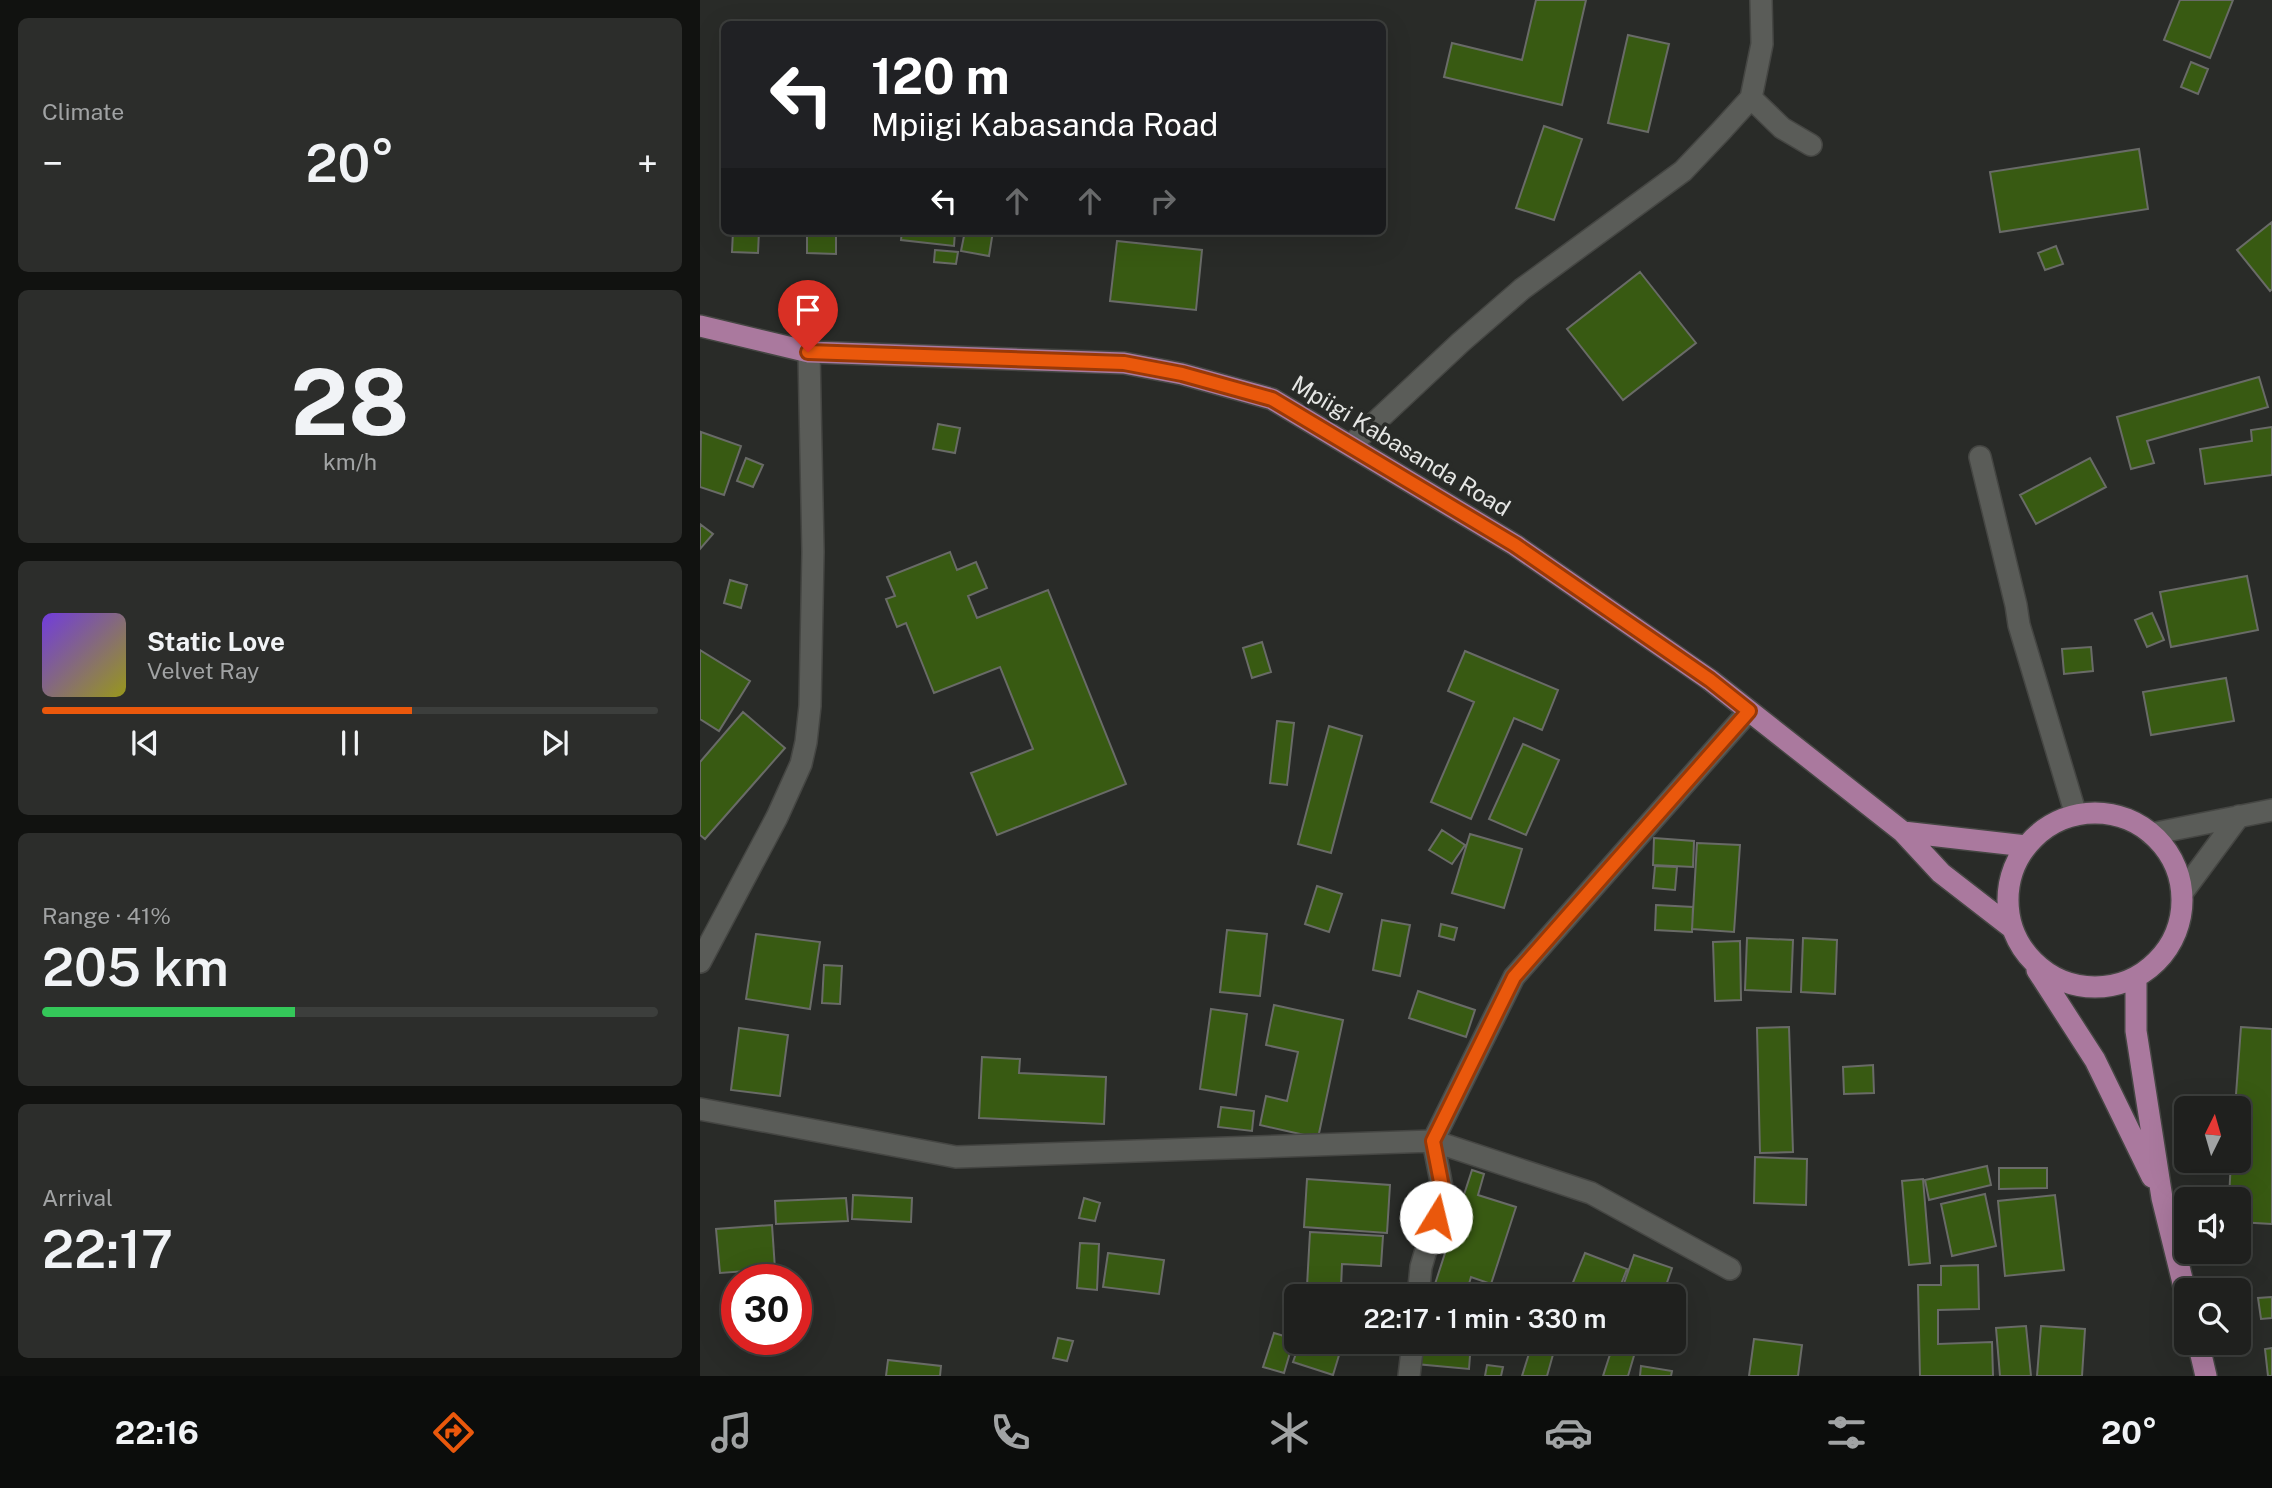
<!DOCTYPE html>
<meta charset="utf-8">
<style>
body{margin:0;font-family:"Public Sans",sans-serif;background:#2c2d2b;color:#f1f3f6;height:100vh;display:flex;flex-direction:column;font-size:26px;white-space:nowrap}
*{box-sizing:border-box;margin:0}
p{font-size:23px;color:#a1a3a4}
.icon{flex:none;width:38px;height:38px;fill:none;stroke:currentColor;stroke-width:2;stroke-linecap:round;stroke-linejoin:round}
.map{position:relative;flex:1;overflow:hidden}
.sheet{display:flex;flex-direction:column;gap:18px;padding:18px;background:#111210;width:700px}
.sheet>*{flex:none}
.top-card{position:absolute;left:21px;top:21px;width:665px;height:214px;border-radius:10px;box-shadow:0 7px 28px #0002,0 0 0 2px #3c3e3c;background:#202124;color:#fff;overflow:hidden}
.needle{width:46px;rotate:5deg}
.buttons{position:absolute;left:1474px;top:1096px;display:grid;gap:14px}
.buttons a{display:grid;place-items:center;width:77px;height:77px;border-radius:10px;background:#1f201e;box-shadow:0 7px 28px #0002,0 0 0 2px #3c3e3c;font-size:35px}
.speed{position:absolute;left:21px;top:1264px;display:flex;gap:14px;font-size:35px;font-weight:700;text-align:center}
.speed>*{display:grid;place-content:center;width:91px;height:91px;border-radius:50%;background:#1f201e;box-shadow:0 7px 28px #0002,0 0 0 2px #3c3e3c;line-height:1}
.speed .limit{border:10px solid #d22;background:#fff;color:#111}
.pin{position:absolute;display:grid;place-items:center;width:60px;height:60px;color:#fff;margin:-72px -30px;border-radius:50% 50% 50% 0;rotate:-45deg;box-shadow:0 0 7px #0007}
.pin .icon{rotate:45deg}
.me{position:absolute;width:77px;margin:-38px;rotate:9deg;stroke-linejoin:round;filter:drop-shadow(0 0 5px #0008)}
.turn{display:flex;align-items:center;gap:24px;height:147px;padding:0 35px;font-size:32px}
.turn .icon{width:91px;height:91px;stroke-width:2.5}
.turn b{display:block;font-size:49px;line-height:60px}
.lanes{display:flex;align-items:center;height:66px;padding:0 35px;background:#0003;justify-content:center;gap:35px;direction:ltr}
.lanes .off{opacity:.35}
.big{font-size:52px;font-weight:600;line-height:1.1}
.sheet .tile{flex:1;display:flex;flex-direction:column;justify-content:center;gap:10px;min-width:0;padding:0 24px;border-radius:10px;background:#2c2d2b}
.sheet .dial{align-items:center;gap:0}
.dial b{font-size:91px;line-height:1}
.song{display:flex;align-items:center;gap:21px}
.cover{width:84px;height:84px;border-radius:10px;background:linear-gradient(135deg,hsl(260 70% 55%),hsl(60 70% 35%))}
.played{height:7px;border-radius:4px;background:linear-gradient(90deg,#ea580c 60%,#3c3e3c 60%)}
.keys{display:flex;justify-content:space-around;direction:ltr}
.heat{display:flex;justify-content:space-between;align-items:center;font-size:38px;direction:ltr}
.charge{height:10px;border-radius:5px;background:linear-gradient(90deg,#34c759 41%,#3c3e3c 0)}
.trip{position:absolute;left:584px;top:1284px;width:402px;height:70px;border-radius:10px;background:#1f201e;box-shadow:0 7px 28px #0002,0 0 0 2px #3c3e3c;font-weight:600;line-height:70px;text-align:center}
.tab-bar{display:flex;height:112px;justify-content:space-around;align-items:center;background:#0c0d0c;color:#a1a3a4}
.tab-bar .icon{width:49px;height:49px}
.tab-bar .active{color:#ea580c}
.tab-bar b{font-size:32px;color:#f1f3f6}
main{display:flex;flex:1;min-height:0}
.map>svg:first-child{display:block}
.building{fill:#385a12;stroke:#696b67;stroke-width:2}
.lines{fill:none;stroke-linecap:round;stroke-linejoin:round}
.minor-casing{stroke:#454643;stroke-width:24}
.major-casing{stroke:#454643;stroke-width:24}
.minor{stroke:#5a5c58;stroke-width:21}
.major{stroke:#aa799e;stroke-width:21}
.route-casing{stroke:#983908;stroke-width:18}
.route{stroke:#ea580c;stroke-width:12}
.labels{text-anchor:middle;stroke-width:7;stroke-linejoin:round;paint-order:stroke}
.street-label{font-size:23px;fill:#e5e6e4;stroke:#292b28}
</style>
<main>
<section class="sheet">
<div class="tile"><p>Climate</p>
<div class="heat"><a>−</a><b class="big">20°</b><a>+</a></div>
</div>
<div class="tile dial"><b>28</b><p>km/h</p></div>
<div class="tile">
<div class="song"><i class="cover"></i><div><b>Static Love</b><p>Velvet Ray</p></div></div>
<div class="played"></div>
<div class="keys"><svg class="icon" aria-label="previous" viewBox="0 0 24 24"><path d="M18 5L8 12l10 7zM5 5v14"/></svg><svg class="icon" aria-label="pause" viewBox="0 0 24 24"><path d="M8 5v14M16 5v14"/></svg><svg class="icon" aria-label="next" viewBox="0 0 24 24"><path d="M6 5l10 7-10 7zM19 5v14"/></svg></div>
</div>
<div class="tile"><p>Range · 41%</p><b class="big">205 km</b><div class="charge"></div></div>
<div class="tile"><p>Arrival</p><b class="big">22:17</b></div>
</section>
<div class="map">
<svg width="1572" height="1376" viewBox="0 0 1572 1376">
<rect width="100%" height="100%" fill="#292b28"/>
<!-- building -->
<path class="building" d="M836 0H886L862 105 744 77 752 43 822 60Z
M1480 0H1533L1510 58 1464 40Z
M928 35 969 44 948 132 908 123Z
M1491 62 1508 69 1498 94 1481 87Z
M844 126 882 139 854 220 816 208Z
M1439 149 1448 209 1300 232 1290 172Z
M1572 222V289L1570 291 1537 250Z
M33 231H59L58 253 32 252Z
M107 231H136V254L107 253Z
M202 231H255L254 246 201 240Z
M265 231H293L289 256 261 251Z
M417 241 502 250 496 310 410 301Z
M1356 246 1363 264 1345 270 1338 253Z
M235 250 258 252 256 264 234 262Z
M940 272 996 343 923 400 867 329Z
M1559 377 1568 407 1447 441 1454 463 1431 469 1417 417Z
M238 424 260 428 255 453 233 449Z
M1572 427V475L1505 484 1500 449 1552 441 1551 430Z
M1 432 41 446 24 495 0 487Z
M46 458 63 465 53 487 37 481Z
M1390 458 1406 487 1336 524 1320 495Z
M0 524 13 534 0 549Z
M250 552 257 570 276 562 287 588 268 596 277 618 348 590 426 784 297 835 271 773 333 749 300 667 234 693 206 623 197 627 186 599 195 596 187 577Z
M1547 576 1558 630 1471 647 1460 592Z
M30 580 47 585 41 608 24 603Z
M1452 613 1464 640 1447 647 1435 620Z
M562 642 571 672 552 678 543 648Z
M1391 647 1393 671 1364 674 1362 649Z
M0 650 50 681 19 731 0 719Z
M765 651 858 690 842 730 814 718 771 819 731 802 774 702 748 691Z
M1526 678 1534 721 1451 735 1443 692Z
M43 712 85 748 5 839 0 835V762Z
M577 721 594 723 587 785 570 783Z
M629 726 662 736 631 853 598 844Z
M823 744 859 760 826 835 789 819Z
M742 830 765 845 752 864 729 850Z
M770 834 822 849 804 908 752 893Z
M954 838 994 841 993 867 953 865Z
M997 843 1040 845 1034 932 992 929Z
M955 866 977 867 975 890 953 888Z
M617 886 642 894 629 932 605 924Z
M956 905 993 907 992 932 955 930Z
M682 920 710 925 700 976 673 970Z
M741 924 757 928 754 940 739 936Z
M527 930 567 934 560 996 520 992Z
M56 934 120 942 110 1009 46 999Z
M1047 938 1093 940 1091 992 1045 990Z
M1103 938 1137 940 1135 994 1101 992Z
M1040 941 1041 1000 1015 1001 1013 942Z
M124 965 142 966 140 1004 122 1003Z
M718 991 775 1010 766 1037 709 1018Z
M574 1005 643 1020 618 1138 560 1125 566 1096 587 1101 598 1052 566 1045Z
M511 1009 547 1014 536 1095 500 1089Z
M1089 1027 1093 1152 1060 1153 1057 1028Z
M1541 1027 1572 1029V1224L1538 1222V1199H1529L1531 1160H1538V1108H1535Z
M39 1028 88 1035 80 1096 31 1090Z
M282 1057 320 1059 319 1073 406 1077 404 1124 279 1118Z
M1173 1065 1174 1093 1144 1094 1143 1067Z
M521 1107 554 1111 552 1131 518 1127Z
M1055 1157 1107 1159 1106 1205 1054 1203Z
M1287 1166 1291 1185 1229 1200 1225 1180Z
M1299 1168H1347V1188L1299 1189Z
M772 1170 784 1174 778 1195 816 1207 791 1284 771 1277 766 1294 735 1284Z
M607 1179 690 1185 687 1233 604 1227Z
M1223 1179 1230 1263 1209 1265 1202 1181Z
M1285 1194 1296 1246 1252 1256 1241 1204Z
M153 1195 212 1198 211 1222 152 1219Z
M1355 1195 1364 1270 1305 1276 1298 1201Z
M146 1198 148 1221 76 1224 75 1201Z
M384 1198 400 1203 395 1221 379 1218Z
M72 1225 75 1269 20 1273 16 1229Z
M610 1232 683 1236 681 1266 642 1264 641 1288 607 1286Z
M380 1243 399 1244 397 1290 377 1288Z
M408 1253 464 1260 459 1294 403 1287Z
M885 1253 927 1269 916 1297H867Z
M934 1255 972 1268 962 1297H946L922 1289Z
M1278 1265 1279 1309 1238 1310V1344L1292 1342 1293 1376H1220L1218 1285H1241V1266Z
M1572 1297V1318L1561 1319 1558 1298Z
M1326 1326 1331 1376H1300L1296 1328Z
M1341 1326 1385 1329 1382 1376H1337Z
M574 1333 594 1339 584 1373 563 1367Z
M358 1338 373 1341 367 1361 353 1358Z
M1054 1339 1102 1345 1098 1376H1049Z
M600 1342H643L633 1375 593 1362Z
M718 1342H771L769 1369 716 1364Z
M914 1342H938L928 1376H903Z
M832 1344 854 1351 847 1376H822Z
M1572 1348V1376H1568L1565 1349Z
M188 1360 241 1366 240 1376H186Z
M787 1365 803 1367 801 1376H785Z
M941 1366 972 1371 971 1376H940Z"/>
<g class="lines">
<defs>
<path id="minor" d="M1051 98 1082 128 1111 145
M651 445 761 342 822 289 983 171 1021 131 1051 98 1062 44 1061 0
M1280 457 1316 605 1319 625 1376 815
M1451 834 1572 810
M1482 893 1539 816
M0 962 77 817 101 764 106 742 110 706 113 552 109 352
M0 1109 256 1157 733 1141 891 1193 1030 1269
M718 1297 721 1267 743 1192 733 1141 814 977 1049 711
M709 1376 713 1342"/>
<path id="major" d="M0 326 109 352 424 363 482 374 572 399 815 545 1010 680 1203 832 1241 873 1312 928
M1308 900a87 87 0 1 1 174 0a87 87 0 1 1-174 0Z
M1203 832 1326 846
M1337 970 1395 1060 1452 1177
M1436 977V1031L1462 1198 1486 1295
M1498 1342 1506 1376"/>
</defs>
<!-- minor casing -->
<use href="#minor" class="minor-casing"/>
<!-- major casing -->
<use href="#major" class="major-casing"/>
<!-- minor -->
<use href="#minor" class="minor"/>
<!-- major -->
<use href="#major" class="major"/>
</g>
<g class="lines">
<defs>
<path id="route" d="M108 352 424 363 482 374 572 399 815 545 1010 680 1049 711 814 977 733 1141 743 1192 736 1217"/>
</defs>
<!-- route casing -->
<use href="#route" class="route-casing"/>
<!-- route -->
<use href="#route" class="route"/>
</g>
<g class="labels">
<!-- street labels -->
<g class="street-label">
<text transform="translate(701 446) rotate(31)" y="8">Mpiigi Kabasanda Road</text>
</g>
</g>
</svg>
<div class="buttons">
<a><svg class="needle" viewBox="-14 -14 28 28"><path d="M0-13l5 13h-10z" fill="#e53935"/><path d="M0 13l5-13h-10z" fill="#a1a3a4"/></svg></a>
<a><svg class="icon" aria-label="sound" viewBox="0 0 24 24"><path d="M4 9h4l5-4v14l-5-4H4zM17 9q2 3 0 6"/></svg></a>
<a><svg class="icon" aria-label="search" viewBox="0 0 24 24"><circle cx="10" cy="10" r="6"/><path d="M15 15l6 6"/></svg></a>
</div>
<div class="speed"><div class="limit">30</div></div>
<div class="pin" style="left:108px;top:352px;background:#d93025"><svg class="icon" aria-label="arrive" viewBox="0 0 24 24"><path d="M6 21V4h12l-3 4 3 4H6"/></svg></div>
<svg class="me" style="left:736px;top:1217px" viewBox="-20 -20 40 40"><circle r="19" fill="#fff"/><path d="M0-13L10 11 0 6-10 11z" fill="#ea580c"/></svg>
<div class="trip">22:17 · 1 min · 330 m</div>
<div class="top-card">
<div class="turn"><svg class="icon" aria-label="left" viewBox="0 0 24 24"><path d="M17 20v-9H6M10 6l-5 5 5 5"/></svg><div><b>120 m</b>Mpiigi Kabasanda Road</div></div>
<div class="lanes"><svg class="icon" aria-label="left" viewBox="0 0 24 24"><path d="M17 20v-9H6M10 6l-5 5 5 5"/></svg><svg class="icon off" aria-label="ahead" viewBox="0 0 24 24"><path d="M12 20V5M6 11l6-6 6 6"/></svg><svg class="icon off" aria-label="ahead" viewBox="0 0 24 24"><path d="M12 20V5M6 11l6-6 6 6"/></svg><svg class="icon off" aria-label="right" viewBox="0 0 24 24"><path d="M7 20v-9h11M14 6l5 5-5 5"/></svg></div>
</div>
</div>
</main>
<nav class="tab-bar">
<b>22:16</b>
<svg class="icon active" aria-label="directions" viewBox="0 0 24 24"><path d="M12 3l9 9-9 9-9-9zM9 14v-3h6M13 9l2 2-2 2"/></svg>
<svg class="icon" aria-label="music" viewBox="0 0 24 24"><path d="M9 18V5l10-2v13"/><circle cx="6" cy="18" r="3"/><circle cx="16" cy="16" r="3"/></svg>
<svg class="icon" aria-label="phone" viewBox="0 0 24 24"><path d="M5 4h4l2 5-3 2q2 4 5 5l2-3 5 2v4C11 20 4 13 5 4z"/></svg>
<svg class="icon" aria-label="climate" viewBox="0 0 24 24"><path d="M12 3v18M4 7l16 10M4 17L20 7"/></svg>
<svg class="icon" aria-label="car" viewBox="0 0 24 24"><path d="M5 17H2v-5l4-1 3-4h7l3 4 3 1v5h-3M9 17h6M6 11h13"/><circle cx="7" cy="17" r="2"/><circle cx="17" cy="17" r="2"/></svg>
<svg class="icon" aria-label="filters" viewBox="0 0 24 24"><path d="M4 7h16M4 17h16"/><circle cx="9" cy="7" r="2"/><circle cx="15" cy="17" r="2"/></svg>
<b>20°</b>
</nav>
